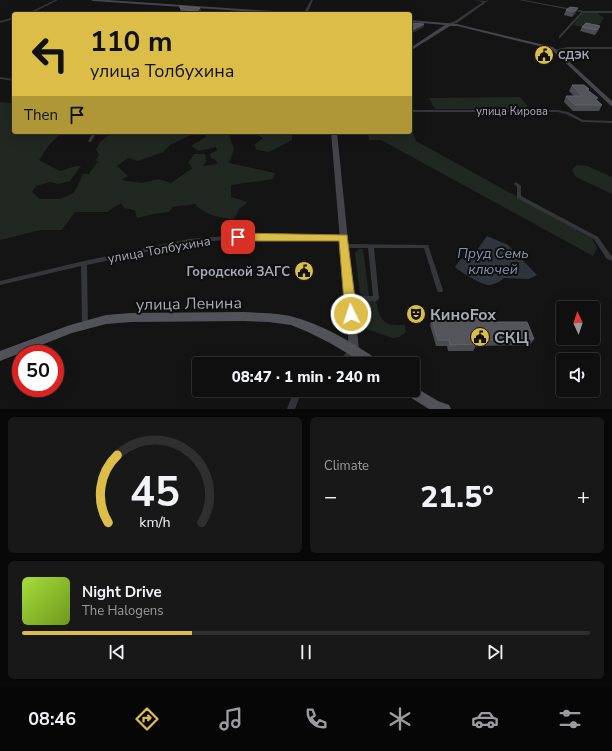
<!DOCTYPE html>
<meta charset="utf-8">
<style>
body{margin:0;font-family:"Nunito Sans",sans-serif;background:#181819;color:#f1f3f6;height:100vh;display:flex;flex-direction:column;font-size:15px;white-space:nowrap}
*{box-sizing:border-box;margin:0}
p{font-size:13px;color:#9b9c9f}
.icon{flex:none;width:22px;height:22px;fill:none;stroke:currentColor;stroke-width:2;stroke-linecap:round;stroke-linejoin:round}
.map{position:relative;height:409px;overflow:hidden}
.details{display:flex;flex-direction:column;gap:8px;padding:8px;background:#080809;flex:1}
.details>*{flex:none}
.guide{position:absolute;left:12px;top:12px;width:400px;height:122px;border-radius:4px;box-shadow:0 4px 16px #0002,0 0 0 1px #2f2f30;background:#dbbd47;color:#111;overflow:hidden}
.needle{width:26px;rotate:357deg}
.tools{position:absolute;left:556px;top:301px;display:grid;gap:8px}
.tools a{display:grid;place-items:center;width:44px;height:44px;border-radius:4px;background:#0f0f10;box-shadow:0 4px 16px #0002,0 0 0 1px #2f2f30;font-size:20px}
.speed{position:absolute;left:12px;top:345px;display:flex;gap:8px;font-size:20px;font-weight:700;text-align:center}
.speed>*{display:grid;place-content:center;width:52px;height:52px;border-radius:50%;background:#0f0f10;box-shadow:0 4px 16px #0002,0 0 0 1px #2f2f30;line-height:1}
.speed .limit{border:6px solid #d22;background:#fff;color:#111}
.pin{position:absolute;display:grid;place-items:center;width:34px;height:34px;color:#fff;margin:-17px;border-radius:8px;box-shadow:0 2px 6px #0006}
.me{position:absolute;width:44px;margin:-22px;rotate:356deg;stroke-linejoin:round;filter:drop-shadow(0 0 3px #0008)}
.turn{display:flex;align-items:center;gap:14px;height:84px;padding:0 12px;font-size:18px}
.turn .icon{width:52px;height:52px;stroke-width:2.5}
.turn b{display:block;font-size:28px;line-height:34px}
.then{display:flex;align-items:center;height:38px;padding:0 12px;background:#0003;gap:8px;font-size:15px}
.big{font-size:30px;font-weight:800;line-height:1.1}
.details .card{flex:1;display:flex;flex-direction:column;justify-content:center;gap:6px;min-width:0;padding:0 14px;border-radius:6px;background:#181819}
.details .dial{align-items:center;gap:0}
.dial svg{height:104px;overflow:visible;fill:none;stroke:#2f2f30;stroke-width:7;stroke-linecap:round;text-anchor:middle}
.dial text{fill:#f1f3f6;stroke:none}
.song{display:flex;align-items:center;gap:12px}
.cover{width:48px;height:48px;border-radius:6px;background:linear-gradient(135deg,hsl(80 70% 55%),hsl(80 70% 35%))}
.played{height:4px;border-radius:2px;background:linear-gradient(90deg,#dbbd47 30%,#2f2f30 30%)}
.keys{display:flex;justify-content:space-around;direction:ltr}
.heat{display:flex;justify-content:space-between;align-items:center;font-size:22px;direction:ltr}
.details .tiles{flex:1;display:grid;gap:8px;grid-template-columns:1fr 1fr}
.card:last-child{grid-column:span 2}
.trip{position:absolute;left:192px;top:357px;width:228px;height:40px;border-radius:4px;background:#0f0f10;box-shadow:0 4px 16px #0002,0 0 0 1px #2f2f30;font-weight:800;line-height:40px;text-align:center}
.dock{display:flex;height:64px;justify-content:space-around;align-items:center;background:#060606;color:#9b9c9f}
.dock .icon{width:28px;height:28px}
.dock .on{color:#dbbd47}
.dock b{font-size:18px;color:#f1f3f6}
.map>svg:first-child{display:block}
.green{fill:#212822}
.water{fill:#2f353c}
.lines{fill:none;stroke-linecap:round;stroke-linejoin:round}
.minor{fill:#35363a;fill-rule:evenodd}
.tertiary{fill:#35363a;fill-rule:evenodd}
.secondary{fill:#44444a;fill-rule:evenodd}
.primary{fill:#525259;fill-rule:evenodd}
.wall{fill:#4a4b50}
.shaded-wall{fill:#303134}
.building{fill:#54555a;stroke:#616368}
.route{fill:#dbbd47;stroke:#8e7b2e}
.labels{text-anchor:middle;stroke-width:4;stroke-linejoin:round;paint-order:stroke}
.far-poi-label{font-size:11px;font-weight:bold;fill:#a7aab4;stroke:#0f0f10;text-anchor:start}
.far-street-label{font-size:11px;fill:#a7aab4;stroke:#0f0f10}
.street-label{font-size:13px;fill:#a7aab4;stroke:#0f0f10}
.poi-label{font-size:13px;font-weight:bold;fill:#a7aab4;stroke:#0f0f10;text-anchor:end}
.water-label{font-size:14px;font-style:italic;fill:#8293ab;stroke:#0f0f10}
.near-street-label{font-size:16px;fill:#a7aab4;stroke:#0f0f10}
.near-poi-label{font-size:16px;font-weight:bold;fill:#a7aab4;stroke:#0f0f10;text-anchor:start}
</style>
<div class="map">
<svg width="612" height="409" viewBox="0 0 612 409">
<rect width="100%" height="100%" fill="#141415"/>
<!-- green -->
<path class="green" d="M583 13H597L604 18 597 28 599 31 573 25Z
M520 97 530 109H435L429 98Z
M14 101V132H62L49 145 39 160 60 171 76 166H81L70 181 58 184 50 182 36 186 32 192 40 199H60L74 193 83 174H89L98 161 95 160 99 156 96 149 100 142 113 132H197L170 145 163 152 138 161 128 158 117 166 128 176 121 180 142 183 159 179 171 183 193 168 188 163 194 154H205L206 161 203 166 217 164 216 160 211 158 210 154 217 150 216 147 199 151 191 146 206 137V132H228L234 149 229 163 275 173 273 179 231 185V197L248 202 239 209 234 219C219 218 205 215 195 204L172 207 169 212 153 214 137 218 135 210 124 208 121 203 107 212H75L62 230H40L0 240V102L11 103Z
M410 125 416 141 592 238 597 248 593 256 381 140H369L368 132H410Z
M255 132H292V140L269 152 257 150 254 145 263 138 254 133Z
M578 165 587 166 612 177V194L576 177 572 170 575 166Z
M359 249H363L369 296H362L360 293 355 253Z
M376 300C380 321 383 326 405 325L406 332 399 337 392 338 364 328 361 304 366 301Z"/>
<!-- water -->
<path class="water" d="M487 236 508 245 537 275 529 279 504 278C500 282 495 284 490 285 483 286 460 272 455 267L460 260 477 250Z"/>
<g class="lines">
<!-- minor -->
<path class="minor" d="M519 0H524L584 11H612V13H583L560 38H559V36L581 12Z
M410 110H558L568 112 583 120 612 121V123L582 122 566 114 558 112H410Z
M93 132H97L91 142H89L88 141Z
M516 182 521 186V196L598 237 610 254 612 256V261L606 258 594 239 517 198V187L514 184Z
M238 235H344L346 236 347 237 346 238 344 239H238L189 243 87 265 88 325 87 327 85 328 83 327 82 325 81 266 0 285V281L84 261 189 239Z
M345 244 428 245 443 290 442 292H438L437 290 424 248H374L379 298 378 300 376 301 350 302 348 301 347 299 348 297 350 296H373L368 248H345L343 247 342 246 343 245Z
M353 347 355 348 356 350 355 352 345 364H333L335 362 339 360 351 348Z
M294 390H302L295 409H287Z"/>
<!-- tertiary -->
<path class="tertiary" d="M55 0H58L30 14H26Z
M311 0H313L307 14H303Z
M473 0 485 1 489 0 457 23 447 26V24L455 21 483 2Z
M14 17V19L0 23V21Z
M567 47H612V49H567L556 51 554 50Z
M0 77 14 79V81L0 79Z"/>
<!-- secondary -->
<path class="secondary" d="M91 0H108L302 13 304 14H286L93 1Z
M410 20 457 24 553 47 612 101V106L610 105 551 49 457 26H450L410 51V48L445 25 410 22Z
M331 132H337L359 349 357 352 354 353 351 352 349 349Z"/>
<!-- primary -->
<path class="primary" d="M244 312C260 313 275 313 290 316 322 324 352 342 378 360L380 364H365L330 343 308 332 291 325 269 322 244 321 131 322 106 324 72 333 0 361V351L70 325 106 315 131 313Z
M413 386 438 401 449 405 451 409H429L405 394 403 390H413Z"/>
</g>
<!-- wall -->
<path class="wall" d="M180 8H200L201 12 199 14H187L181 13Z
M566 10 576 13 572 17 564 15Z
M600 26 598 31 595 35 580 31 582 27Z
M572 85 589 89 588 91 602 105 599 111H573L564 102 566 96H574L569 91Z
M477 311 496 322 534 339 530 345 476 346 473 351H448L447 346H436L430 325 432 318H475Z"/>
<!-- shaded-wall -->
<path class="shaded-wall" d="M200 8 201 12 199 14H197L196 12Z
M578 8 576 13 572 17 574 12Z
M424 24V27L410 34V31Z
M600 26 598 31 595 35 597 30Z"/>
<!-- building -->
<path class="building" d="M180 6 200 8 196 12 180 8Z
M570 7 578 8 574 12 566 10Z
M410 23 424 24 410 31Z
M586 23 600 26 597 30 582 27Z
M572 85H584L589 89H586L598 98 595 99 602 105H575L566 96H582Z
M477 311H491L496 322H527L534 339 475 340 476 344 450 345 449 340H438L432 318H480Z"/>
<!-- route -->
<path class="route" d="M238 233 347 235 357 314 355 318 351 319 347 318 345 314 339 241H238L233 237Z"/>
<!-- icons -->
<defs>
<symbol id="civic-disc" viewBox="-11 -11 22 22"><circle r="9.5" fill="#dbbd47" stroke="#0f0f10"/><path d="M-.6-6.5H3V-4.5H.6V-3L4-1V1h2V6H-6V1h2V-1L-.6-3ZM-1.2 2.5V6h2.4V2.5Z" fill="#111"/></symbol>
<symbol id="theatre-disc" viewBox="-11 -11 22 22"><circle r="9.5" fill="#dbbd47" stroke="#0f0f10"/><path d="M-5-5.5Q0-4 5-5.5V0Q5 5 0 6Q-5 5-5 0ZM-3.3-2.5H-1v1.5H-3.3ZM1-2.5H3.3v1.5H1ZM-2.8 1Q0 5.5 2.8 1Z" fill="#111"/></symbol>
</defs>
<g fill-rule="evenodd">
<use href="#civic-disc" x="533" y="44" width="22" height="22"/>
<use href="#civic-disc" x="293" y="260" width="22" height="22"/>
<use href="#theatre-disc" x="405" y="303" width="22" height="22"/>
<use href="#civic-disc" x="469" y="326" width="22" height="22"/>
</g>
<g class="labels">
<!-- far-poi labels -->
<g class="far-poi-label">
<text x="558" y="59">СДЭК</text>
</g>
<!-- far-street labels -->
<g class="far-street-label">
<text x="512" y="115">улица Кирова</text>
</g>
<!-- street labels -->
<g class="street-label">
<text transform="translate(159 249) rotate(-10)" y="5">улица Толбухина</text>
</g>
<!-- poi labels -->
<g class="poi-label">
<text x="290" y="276">Городской ЗАГС</text>
</g>
<!-- water labels -->
<g class="water-label">
<text x="493" y="258">Пруд Семь<tspan x="493" dy="16">ключей</tspan></text>
</g>
<!-- near-street labels -->
<g class="near-street-label">
<text transform="translate(189 303) rotate(-1)" y="6">улица Ленина</text>
</g>
<!-- near-poi labels -->
<g class="near-poi-label">
<text x="430" y="320">КиноFox</text>
<text x="494" y="343">СКЦ</text>
</g>
</g>
</svg>
<div class="tools">
<a><svg class="needle" viewBox="-14 -14 28 28"><path d="M0-13l5 13h-10z" fill="#e53935"/><path d="M0 13l5-13h-10z" fill="#9b9c9f"/></svg></a>
<a><svg class="icon" aria-label="sound" viewBox="0 0 24 24"><path d="M4 9h4l5-4v14l-5-4H4zM17 9q2 3 0 6"/></svg></a>
</div>
<div class="speed"><div class="limit">50</div></div>
<div class="pin" style="left:238px;top:237px;background:#d93025"><svg class="icon" aria-label="arrive" viewBox="0 0 24 24"><path d="M6 21V4h12l-3 4 3 4H6"/></svg></div>
<svg class="me" style="left:351px;top:314px" viewBox="-20 -20 40 40"><circle r="17" fill="#dbbd47" stroke="#fff" stroke-width="3"/><path d="M0-11L8 9 0 5-8 9z" fill="#fff"/></svg>
<div class="trip">08:47 · 1 min · 240 m</div>
<div class="guide">
<div class="turn"><svg class="icon" aria-label="left" viewBox="0 0 24 24"><path d="M17 20v-9H6M10 6l-5 5 5 5"/></svg><div><b>110 m</b>улица Толбухина</div></div>
<div class="then">Then<svg class="icon" aria-label="arrive" viewBox="0 0 24 24"><path d="M6 21V4h12l-3 4 3 4H6"/></svg></div>
</div>
</div>
<section class="details">
<div class="tiles">
<div class="card dial"><svg viewBox="0 0 100 80">
<path d="M14 69A42 42 0 1 1 86 69"/>
<path d="M14 69A42 42 0 0 1 21 17" stroke="#dbbd47"/>
<text x="50" y="56" font-size="32" font-weight="700">45</text>
<text x="50" y="72" font-size="11">km/h</text>
</svg></div>
<div class="card"><p>Climate</p>
<div class="heat"><a>−</a><b class="big">21.5°</b><a>+</a></div>
</div>
<div class="card">
<div class="song"><i class="cover"></i><div><b>Night Drive</b><p>The Halogens</p></div></div>
<div class="played"></div>
<div class="keys"><svg class="icon" aria-label="previous" viewBox="0 0 24 24"><path d="M18 5L8 12l10 7zM5 5v14"/></svg><svg class="icon" aria-label="pause" viewBox="0 0 24 24"><path d="M8 5v14M16 5v14"/></svg><svg class="icon" aria-label="next" viewBox="0 0 24 24"><path d="M6 5l10 7-10 7zM19 5v14"/></svg></div>
</div>
</div>
</section>
<nav class="dock">
<b>08:46</b>
<svg class="icon on" aria-label="directions" viewBox="0 0 24 24"><path d="M12 3l9 9-9 9-9-9zM9 14v-3h6M13 9l2 2-2 2"/></svg>
<svg class="icon" aria-label="music" viewBox="0 0 24 24"><path d="M9 18V5l10-2v13"/><circle cx="6" cy="18" r="3"/><circle cx="16" cy="16" r="3"/></svg>
<svg class="icon" aria-label="phone" viewBox="0 0 24 24"><path d="M5 4h4l2 5-3 2q2 4 5 5l2-3 5 2v4C11 20 4 13 5 4z"/></svg>
<svg class="icon" aria-label="climate" viewBox="0 0 24 24"><path d="M12 3v18M4 7l16 10M4 17L20 7"/></svg>
<svg class="icon" aria-label="car" viewBox="0 0 24 24"><path d="M5 17H2v-5l4-1 3-4h7l3 4 3 1v5h-3M9 17h6M6 11h13"/><circle cx="7" cy="17" r="2"/><circle cx="17" cy="17" r="2"/></svg>
<svg class="icon" aria-label="filters" viewBox="0 0 24 24"><path d="M4 7h16M4 17h16"/><circle cx="9" cy="7" r="2"/><circle cx="15" cy="17" r="2"/></svg>
</nav>
